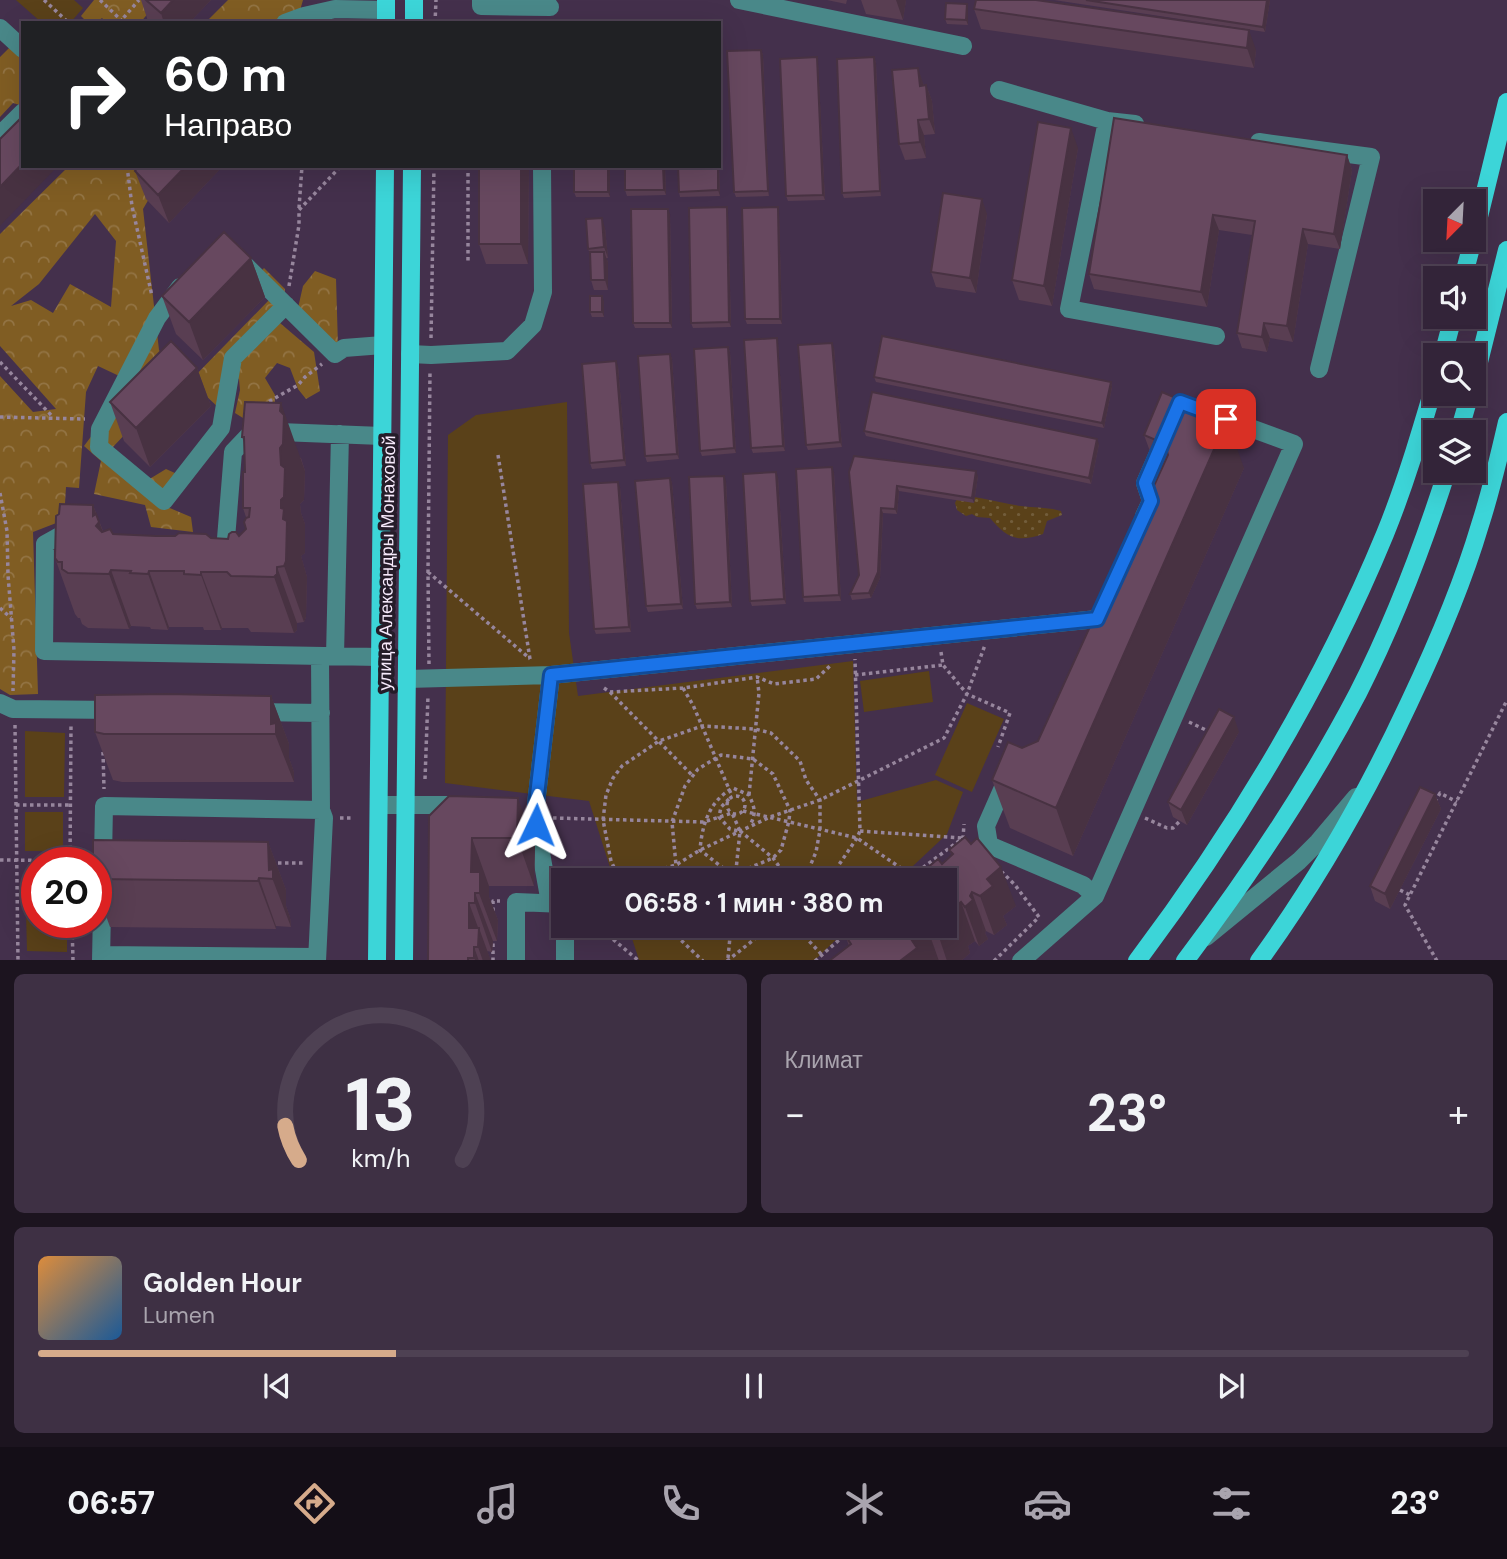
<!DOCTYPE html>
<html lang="ru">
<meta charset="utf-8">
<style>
body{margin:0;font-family:"DM Sans",sans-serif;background:#3e3044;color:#f1f3f6;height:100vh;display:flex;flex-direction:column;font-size:26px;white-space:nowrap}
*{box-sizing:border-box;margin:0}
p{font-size:23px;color:#a9a4ae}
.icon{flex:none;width:38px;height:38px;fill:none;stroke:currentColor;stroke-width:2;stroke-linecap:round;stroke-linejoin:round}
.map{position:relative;height:960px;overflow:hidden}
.panel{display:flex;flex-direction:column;gap:14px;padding:14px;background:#1c141f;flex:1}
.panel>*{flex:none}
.guide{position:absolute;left:21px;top:21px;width:700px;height:147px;border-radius:0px;box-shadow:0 7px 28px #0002,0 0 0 2px #4e4153;background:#202124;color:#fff;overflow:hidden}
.needle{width:46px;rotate:204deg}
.buttons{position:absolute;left:1423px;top:189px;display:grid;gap:14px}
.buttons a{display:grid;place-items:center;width:63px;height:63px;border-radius:0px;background:#332439;box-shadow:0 7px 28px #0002,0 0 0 2px #4e4153;font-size:35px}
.speed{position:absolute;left:21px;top:847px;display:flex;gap:14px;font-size:35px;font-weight:700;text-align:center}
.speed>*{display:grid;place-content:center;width:91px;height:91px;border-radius:50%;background:#332439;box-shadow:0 7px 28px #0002,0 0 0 2px #4e4153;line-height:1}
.speed .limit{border:10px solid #d22;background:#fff;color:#111}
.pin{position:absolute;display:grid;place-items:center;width:60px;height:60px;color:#fff;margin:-30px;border-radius:14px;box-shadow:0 4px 10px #0006}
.me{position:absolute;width:77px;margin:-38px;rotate:2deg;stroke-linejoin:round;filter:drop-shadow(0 0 5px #0008)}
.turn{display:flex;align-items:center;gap:24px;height:147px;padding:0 28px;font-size:32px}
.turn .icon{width:91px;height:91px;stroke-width:2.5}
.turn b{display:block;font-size:49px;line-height:60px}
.big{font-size:52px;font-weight:700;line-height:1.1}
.panel .widget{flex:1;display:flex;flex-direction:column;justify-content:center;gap:10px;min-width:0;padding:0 24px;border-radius:10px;background:#3e3044}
.panel .dial{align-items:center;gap:0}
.dial svg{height:182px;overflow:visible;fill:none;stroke:#4e4153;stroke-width:7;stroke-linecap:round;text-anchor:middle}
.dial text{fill:#f1f3f6;stroke:none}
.song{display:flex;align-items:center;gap:21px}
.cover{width:84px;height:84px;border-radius:10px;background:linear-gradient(135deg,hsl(30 70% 55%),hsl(210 70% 35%))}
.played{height:7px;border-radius:4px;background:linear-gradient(90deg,#d6ab8b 25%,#4e4153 25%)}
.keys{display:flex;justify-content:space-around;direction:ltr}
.heat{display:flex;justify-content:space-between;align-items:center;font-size:38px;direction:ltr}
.panel .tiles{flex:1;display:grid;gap:14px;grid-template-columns:1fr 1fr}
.widget:last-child{grid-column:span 2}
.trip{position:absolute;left:551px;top:868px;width:406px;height:70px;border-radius:0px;background:#332439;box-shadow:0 7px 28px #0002,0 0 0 2px #4e4153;font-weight:700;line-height:70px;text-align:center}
.tab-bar{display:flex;height:112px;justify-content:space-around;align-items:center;background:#140e17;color:#a9a4ae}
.tab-bar .icon{width:49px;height:49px}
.tab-bar .current{color:#d6ab8b}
.tab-bar b{font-size:32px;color:#f1f3f6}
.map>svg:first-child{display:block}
.grass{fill:url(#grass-dots)}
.forest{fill:url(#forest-crowns);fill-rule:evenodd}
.park{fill:#5a4119}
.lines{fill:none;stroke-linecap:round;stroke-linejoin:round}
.path{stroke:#97869d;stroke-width:3.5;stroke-dasharray:3.5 3.5;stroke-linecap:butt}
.minor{stroke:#498889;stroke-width:18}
.major{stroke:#3cd5d8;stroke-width:18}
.wall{fill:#593e52}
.shaded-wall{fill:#483242}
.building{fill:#67485f;stroke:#483242;stroke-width:2}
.route-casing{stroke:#114b97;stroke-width:18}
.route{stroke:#1a73e8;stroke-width:12}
.labels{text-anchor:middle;stroke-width:7;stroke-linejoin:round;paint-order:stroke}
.street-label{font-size:18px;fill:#f7eafc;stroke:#251c29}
</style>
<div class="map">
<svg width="1507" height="961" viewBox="0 0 1507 961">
<defs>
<pattern id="grass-dots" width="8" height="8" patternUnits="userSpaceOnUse" patternTransform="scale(1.75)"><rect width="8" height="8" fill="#5a4119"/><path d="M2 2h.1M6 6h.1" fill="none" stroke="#725d3b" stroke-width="1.8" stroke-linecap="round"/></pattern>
<pattern id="forest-crowns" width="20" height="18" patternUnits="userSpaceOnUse" patternTransform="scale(1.75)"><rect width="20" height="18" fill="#805d23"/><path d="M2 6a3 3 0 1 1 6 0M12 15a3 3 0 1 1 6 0" fill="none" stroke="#937444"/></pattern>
</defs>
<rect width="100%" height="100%" fill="#44304c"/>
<!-- grass -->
<path class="grass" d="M959 495C980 497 1000 503 1021 506 1034 508 1048 507 1061 511L1062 515 1047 521 1043 534C1017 543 1007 538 990 518L977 517 972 514 966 516 957 510 955 503Z"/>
<!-- forest -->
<path class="forest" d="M94 0H159L140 23H107L102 18 95 23H88L81 16Z
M228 0H303L297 21 294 23H205Z
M14 43 23 51V106L13 103 0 117V57Z
M69 166H147L160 180 143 209 159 350 178 378 112 448 143 483 166 469 177 474 165 506 191 517 193 532 151 527 145 505 94 494 101 461 84 446 132 382 98 366 86 392 79 488 66 487 64 520 33 532 38 694 10 695 0 689V376L33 412 56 409 0 346V234ZM95 214 116 241 111 307 70 284 53 313 31 300 11 306 39 284Z
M264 268 285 289 280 323 314 352 320 391 306 399 298 389 290 368 277 363 265 378 275 395 274 424 256 417 243 418 235 413 240 390 239 379 234 376 219 408 190 381 269 300 252 281Z
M315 271 336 279 338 346 298 308 303 286Z"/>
<!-- park -->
<path class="park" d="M16 0H74L83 8 70 23H42Z
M567 402 569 633 578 696 853 661 857 802 936 780 963 792 947 834 898 880H614L589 801 445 783 448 435 476 415Z
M929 671 933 702 864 712 860 681Z
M967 703 1004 719 972 792 935 775Z
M25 731 65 733 64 797H25Z
M25 812H63V851H25Z
M25 872H37V922H67V952L27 951Z
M628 926H850L814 961 639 960Z"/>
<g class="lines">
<!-- path -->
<path class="path" d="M44 0 69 23
M100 0 121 20
M119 23 139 0
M435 23 436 0
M127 166 132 206 152 296
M468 166V262
M299 208 302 166
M289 286 299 225V210L341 166
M431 338 434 166
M0 362 53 417
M263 405 298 385 305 377 322 364
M0 417 85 419
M498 455 530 659 531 660
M0 493 7 531 8 575 14 650 13 691
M428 572 528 657
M0 608 11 618
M941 652 943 665 967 694 1010 713 998 747
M429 664 428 572 430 371
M855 675 943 665
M604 688 610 692 683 688 757 677 774 684 816 679 832 664
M683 688 693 705 732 796
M610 692 693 776
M1189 722 1210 732
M15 725 18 961
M103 752 104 789
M425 779 428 696
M749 795 759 693 757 677
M727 805a9 9 0 1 1 18 0a9 9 0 1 1-18 0Z
M729 799 721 807 719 817 730 829 738 831
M1435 802 1440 793 1457 802
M16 805H71
M743 811 857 838 911 875
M340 818H352
M553 818 704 822 732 813 740 831 735 880
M1145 818 1167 828H1173L1180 821
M740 831 773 858 789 880
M860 831 963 838
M0 860 85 861
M70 863 71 725
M271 863H306
M688 880 676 865 672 822 685 786 698 769 721 755 753 759 773 774 790 810 789 821 781 850 773 858 742 871 723 868 700 850C702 825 709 801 733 788L749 795C754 806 757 813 750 825
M799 880 808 871 816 852 820 830V800L806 780 800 761 771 733 755 729 702 726 659 741 622 766 613 778 606 795 603 820 611 861 620 880 676 865 700 850 770 817 820 800 944 738 967 694 985 645
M826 880 832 875 857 838 860 831 855 659
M906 880 963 838 964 824
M1400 890 1410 895
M493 911V901H500
M72 922 73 961
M597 926 639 961
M666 926 703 961
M795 926 822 955
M728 958 731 926
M493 961V936
M727 961 771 926
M815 961 855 926
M994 961 1039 917 1015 885 1002 872
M1437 961 1405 905 1507 700"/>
<!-- minor -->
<path class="minor" d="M481 0V6L550 7
M739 0 963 46
M285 23 304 16 335 9 386 10
M0 28 23 49
M999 90 1107 121 1135 124
M1107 121 1069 309 1216 336
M0 135 23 112
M1259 142 1371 157 1319 369
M241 261 335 354 344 348 383 345
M180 287 157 318 100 429 99 447 164 501 221 428 233 358 286 305
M410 354 431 355 507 351 533 325 543 292 542 166
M1144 516 1151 501 1145 483 1163 442
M76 535 63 534 45 544 44 651 380 657
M217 551H225L233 452 253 431 382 436
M335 656 340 434
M407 679 551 675 1097 619
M0 703 13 709 118 710
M254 712 321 713
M379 805H463
M989 845 986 826 1008 776
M989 845 1083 885 1095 896
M550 903 536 825V804L551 675
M1206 937 1299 861 1318 842 1356 797
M102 955 317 957
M101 961 104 806 321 810
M317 961 324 818 321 810 320 656
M516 961V902L564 904
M565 961V926
M1021 961 1095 896 1294 444 1196 408"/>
<!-- major -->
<path class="major" d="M386 23V0
M414 23V0
M1474 237 1507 102
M1463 278 1473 240
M1443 355 1453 317
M1474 382 1507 250
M1459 432 1470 394
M377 961 385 166
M404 961 412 166
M1137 961C1236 829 1322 687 1385 534 1405 485 1420 434 1435 383
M1185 961C1249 876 1309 787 1358 693 1394 622 1423 546 1447 471
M1259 961C1317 881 1367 793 1409 703 1436 646 1462 586 1480 525 1491 491 1499 457 1507 422"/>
</g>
<!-- wall -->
<path class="wall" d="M141 0H211L189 23H151L148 21Z
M827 0H847L846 4Z
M861 0H906L903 20 866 14Z
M1036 0 1256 50 1254 68 981 29 974 9Z
M1054 0H1270L1265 32Z
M967 4 968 9V25L947 24 945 19Z
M761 50 763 55 769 196 736 197 734 192Z
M874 57 876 63 881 196 844 198 842 193Z
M818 63 825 200 788 201 786 196Z
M923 83 924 86 926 85 932 101 935 134 924 135 926 158 905 160 899 144Z
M1114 118 1347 155 1352 170 1340 249 1308 244 1293 342 1270 338 1267 352 1242 348 1237 333 1252 235 1219 230 1207 307 1094 289 1089 274Z
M1078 148 1052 306 1019 300 1012 280Z
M139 166H223L169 223 146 199 135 171Z
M479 166H529L528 264H486L479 244Z
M610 166V197H576L574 192Z
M665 166 666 195 627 196 625 190Z
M678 166H719L720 196 680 197 679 192Z
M727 207 728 212 731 327 693 328 691 323Z
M778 207 779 213 782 324H747L745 319Z
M670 214 672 328H635L633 323Z
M987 214 976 293 936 287 931 272Z
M605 228 608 258H606L608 262V290H594L591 280 590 254 588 249Z
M251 258 265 297 203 360 176 334 162 296Z
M604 301V317H592L590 312Z
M777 338 778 343 785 451 753 453 751 448Z
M728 347 730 352 736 453 702 456 700 451Z
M834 348 842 447 808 450 806 445Z
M670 354 672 359 679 459 647 462 645 456Z
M618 366 626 466 592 469 590 463Z
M197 368 211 406 150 467 124 441 110 402Z
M874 377 1111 382 1112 387 1104 428 876 382Z
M864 431 1099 444 1091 484 866 436Z
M1144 435 1244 468 1073 856 1010 828 992 780 1022 748 1038 741 1159 476Z
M242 437 301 458 305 471 304 500 300 504 301 513 305 524V553L301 556 307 577 306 617 304 622 297 623V630L294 633 251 632 248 628H222L221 630H204L203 627H169L168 630 151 629 150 627 131 626 129 629 88 628 82 624 80 618H78L75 614 55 558 93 505 103 531 113 534 228 539 239 536 246 529V517L243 508 245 472 244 442Z
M834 472 841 601 804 602 803 597Z
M849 472 978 476 974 503 899 491 897 514 883 513 880 578 871 598 852 600 850 594 859 575Z
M778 477 786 604 752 606 750 601Z
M670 478 672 483 683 609 648 612 646 606Z
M726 481 732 607 697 609 695 604Z
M620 487 631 632 596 634 594 629Z
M271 696 289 744V758L294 772V782H122L113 780 95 732Z
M1239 732 1187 825 1173 817 1168 802Z
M1435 794 1441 809 1390 909 1375 901 1370 886Z
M449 796 535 846 534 886H489V897L498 920 497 941H493L492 952 487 951 491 961H428Z
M268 842 286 890V906L290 917 291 927 276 926V929L110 927 96 888V863Z
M949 850 1016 906 1003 916 1007 925 994 935 986 931 985 933 988 939 979 946 975 941 968 946 970 953 961 961H829L849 946 845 935 855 936 869 926 929 877 926 869 942 864 952 856Z"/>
<!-- shaded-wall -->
<path class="shaded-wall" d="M173 0H211L189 23H164L161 13Z
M896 0H906L903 20Z
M1267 0H1270L1265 32 1263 27Z
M967 4 968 9V25L966 20Z
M1249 30 1256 50 1254 68 1247 48Z
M761 50 763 55 769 196 768 191Z
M817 57 818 63 825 200 823 195Z
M874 57 876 63 881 196 880 191Z
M918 68 923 83 925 101 920 86Z
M926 85 932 101 935 134 929 119Z
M918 120 924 135 926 158 920 142Z
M1071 128 1078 148 1052 306 1044 286Z
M1347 155 1352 170 1340 249 1334 234Z
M23 163V166H58L0 226V187Z
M186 166H223L169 223 158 195Z
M521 166H529L528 264 521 244Z
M608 166H610V197L608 192Z
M663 166H665L666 195 664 190Z
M718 166H719L720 196 718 190Z
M982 199 987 214 976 293 970 278Z
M727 207 728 212 731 327 729 322Z
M778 207 779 213 782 324 780 319Z
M668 209 670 214 672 328 670 323Z
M1213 215 1219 230 1207 307 1201 292Z
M602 218 605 228 608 258 604 247Z
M1303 229 1308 244 1293 342 1287 326Z
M604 252 608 262V290L605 280Z
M251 258 265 297 203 360 189 322Z
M602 296 604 301V317L602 312Z
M1264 323 1270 338 1267 352 1262 337Z
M777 338 778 343 785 451 783 446Z
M832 343 834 348 842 447 840 442Z
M728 347 730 352 736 453 734 448Z
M670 354 672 359 679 459 677 454Z
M616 361 618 366 626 466 624 460Z
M197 368 211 406 150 467 136 428Z
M1111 382 1112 387 1104 428 1102 423Z
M281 403 305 471 304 500 300 504 301 513 305 524V553L301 556 307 577 306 617 304 622 284 566 283 519 281 508Z
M1227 420 1244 468 1073 856 1056 808Z
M1097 439 1099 444 1091 484 1089 478Z
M832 467 834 472 841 601 839 595Z
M976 471 978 476 974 503 972 498Z
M776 472 778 477 786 604 784 599Z
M724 476 726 481 732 607 730 602Z
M670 478 672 483 683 609 681 604Z
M618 482 620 487 631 632 629 627Z
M897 486 899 491 897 514 895 509Z
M93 505 117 570H114V571L96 526 93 516Z
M881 508 883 513 880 578 871 598 869 593Z
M277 567 297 623V630L294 633 274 577Z
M111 570 131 626 129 629 109 574Z
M149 571 169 627 168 630 148 574Z
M201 572 222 628 221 630 201 575Z
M271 696 289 744V758L294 772V782L271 724Z
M1234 717 1239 732 1187 825 1181 810Z
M1435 794 1441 809 1390 909 1385 894Z
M518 798 535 846 534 886 517 838Z
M472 838 489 886V897L498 920 497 941 471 872Z
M268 842 286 890V906L290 917 291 927 269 870Z
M1001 867 1016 906 1003 916 1007 925 994 935 980 896 987 879Z
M259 878 276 926V929L258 881Z
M972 892 986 931 985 933 988 939 979 946 965 907Z
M475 893 493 941 492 952 475 903Z
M961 902 975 941 968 946 970 953 961 961H947L937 931 942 926H945L952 909Z
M469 903 479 930V928L491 961H483L478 947 469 928Z
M927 927 939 961H900L911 939Z
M474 947 479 961H475Z"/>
<!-- building -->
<path class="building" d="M146 0H173L161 13Z
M976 0H1036L1249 30 1247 48 974 9Z
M1086 0H1267L1263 27Z
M946 3 967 4 966 20 945 19Z
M480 21H522V23H480Z
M761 50 768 191 734 192 727 51Z
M817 57 823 195 786 196 780 59Z
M874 57 880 191 842 193 837 59Z
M918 68 920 86 926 85 929 119 918 120 920 142 899 144 892 70Z
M23 116V163L0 187V139Z
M1114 118 1347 155 1334 234 1303 229 1287 326 1264 323 1262 337 1237 333 1255 221 1213 215 1201 292 1089 274Z
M1038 122 1071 128 1044 286 1012 280Z
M139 166H186L158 195 135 171Z
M479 166H521V244H479Z
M574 166H608V192H574Z
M625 166H663L664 190H625Z
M678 166H718V190L679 192Z
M943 193 982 199 970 278 931 272Z
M727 207 729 322 691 323 689 208Z
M778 207 780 319H745L742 208Z
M631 209H668L670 323H633Z
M602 218 604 247 588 249 586 219Z
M224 232 251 258 189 322 162 296Z
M590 252H604L605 280H591Z
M590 296H602V312H590Z
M882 336 1111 382 1102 423 874 377Z
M777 338 783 446 751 448 744 340Z
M171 341 197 368 136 428 110 402Z
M832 343 840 442 806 445 798 345Z
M728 347 734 448 700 451 694 349Z
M670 354 677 454 645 456 638 356Z
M616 361 624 460 590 463 582 364Z
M872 392 1097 439 1089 478 864 431Z
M1162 392 1227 420 1056 808 992 780 1008 742 1022 748 1038 741 1168 455 1165 444 1144 435Z
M245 402 281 403 280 411 284 415 283 444 280 448 281 465 285 468 284 497 281 500V508L284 509 283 519 287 521 286 561 284 566 277 567V574L274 577 231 576 227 572H201V575L184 574V571H149L148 574 130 573 131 571 111 570 109 574 68 573 62 569V562H58L55 558 56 516 59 514 60 504 93 505V516L96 514 99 522 96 526 102 532 110 529 113 534 156 536H175L179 533 206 534 211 538 228 539 229 534 232 532H236L239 536 246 529 244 522 246 518 249 517 250 508H243V472H245L244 437H242Z
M854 456 976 471 972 498 897 486 895 509 881 508 878 572 869 593 850 594 859 575 849 472Z
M832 467 839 595 803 597 796 469Z
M776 472 784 599 750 601 743 474Z
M724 476 730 602 695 604 689 477Z
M670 478 681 604 646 606 635 481Z
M618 482 629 627 594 629 583 484Z
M167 694 271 696V724L276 723V734H104L95 732V695Z
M1219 709 1234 717 1181 810 1168 802Z
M1420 787 1435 794 1385 894 1370 886Z
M449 796 518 798 517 838H472L471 872H480V893H475V903H469V928H479L478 947H474V958H468V961H428L429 816Z
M965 837 971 844 977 838 1001 867 987 879 993 886 980 896 972 892 970 896 973 900 965 907 961 902 952 909 956 914 945 924V880H925L931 875 926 869 938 859 942 864 953 854 949 850Z
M93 840 268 842 269 870 273 869V879L259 878 258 881 96 879V863H93Z
M869 926H942L937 931 927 927 911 939 917 948 900 961H829L851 944 845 935 851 931 855 936Z"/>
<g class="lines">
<defs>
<path id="route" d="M536 825V804L551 675 1097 619 1151 501 1145 483 1180 402 1226 419"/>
</defs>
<!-- route casing -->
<use href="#route" class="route-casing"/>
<!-- route -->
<use href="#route" class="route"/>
</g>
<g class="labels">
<!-- street labels -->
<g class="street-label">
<text transform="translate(387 563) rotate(-89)" y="6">улица Александры Монаховой</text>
</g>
</g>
</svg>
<div class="buttons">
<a><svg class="needle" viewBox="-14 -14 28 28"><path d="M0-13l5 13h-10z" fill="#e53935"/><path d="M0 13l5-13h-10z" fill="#a9a4ae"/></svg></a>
<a><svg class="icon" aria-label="sound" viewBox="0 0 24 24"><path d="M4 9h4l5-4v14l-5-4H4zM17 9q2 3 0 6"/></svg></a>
<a><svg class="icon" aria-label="search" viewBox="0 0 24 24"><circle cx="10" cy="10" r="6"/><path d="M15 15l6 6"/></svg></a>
<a><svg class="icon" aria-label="layers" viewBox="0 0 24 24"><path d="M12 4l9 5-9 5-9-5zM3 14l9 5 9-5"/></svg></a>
</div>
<div class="speed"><div class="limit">20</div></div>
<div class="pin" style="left:1226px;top:419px;background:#d93025"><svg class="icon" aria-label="arrive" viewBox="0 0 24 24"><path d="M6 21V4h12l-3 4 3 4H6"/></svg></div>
<svg class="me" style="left:536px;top:825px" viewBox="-20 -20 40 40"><path d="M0-17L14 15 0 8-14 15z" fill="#1a73e8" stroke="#fff" stroke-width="4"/></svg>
<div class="trip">06:58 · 1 мин · 380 m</div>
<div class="guide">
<div class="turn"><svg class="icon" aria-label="right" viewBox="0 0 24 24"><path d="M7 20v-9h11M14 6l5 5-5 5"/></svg><div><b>60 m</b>Направо</div></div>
</div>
</div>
<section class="panel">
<div class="tiles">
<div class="widget dial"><svg viewBox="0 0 100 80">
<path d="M14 69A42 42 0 1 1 86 69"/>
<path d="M14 69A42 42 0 0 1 8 54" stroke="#d6ab8b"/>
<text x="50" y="56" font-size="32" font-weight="700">13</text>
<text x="50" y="72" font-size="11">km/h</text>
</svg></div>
<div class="widget"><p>Климат</p>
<div class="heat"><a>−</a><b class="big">23°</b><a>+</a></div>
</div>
<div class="widget">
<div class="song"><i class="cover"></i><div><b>Golden Hour</b><p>Lumen</p></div></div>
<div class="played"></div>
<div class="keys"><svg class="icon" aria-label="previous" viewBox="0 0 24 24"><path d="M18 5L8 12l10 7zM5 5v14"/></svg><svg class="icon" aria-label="pause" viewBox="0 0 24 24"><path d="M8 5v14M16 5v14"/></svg><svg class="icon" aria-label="next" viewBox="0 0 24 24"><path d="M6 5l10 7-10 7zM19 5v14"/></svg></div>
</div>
</div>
</section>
<nav class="tab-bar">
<b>06:57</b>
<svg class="icon current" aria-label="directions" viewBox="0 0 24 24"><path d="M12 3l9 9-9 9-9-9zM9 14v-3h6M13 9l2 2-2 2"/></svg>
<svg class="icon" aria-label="music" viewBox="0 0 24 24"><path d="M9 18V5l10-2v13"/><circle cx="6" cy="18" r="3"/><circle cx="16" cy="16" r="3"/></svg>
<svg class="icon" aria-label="phone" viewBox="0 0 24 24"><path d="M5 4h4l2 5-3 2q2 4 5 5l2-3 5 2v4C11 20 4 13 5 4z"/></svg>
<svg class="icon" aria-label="climate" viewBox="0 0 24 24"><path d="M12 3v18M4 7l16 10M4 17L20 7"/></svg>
<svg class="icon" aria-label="car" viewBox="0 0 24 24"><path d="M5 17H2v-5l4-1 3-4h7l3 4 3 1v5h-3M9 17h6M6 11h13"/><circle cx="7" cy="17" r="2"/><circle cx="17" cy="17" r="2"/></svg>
<svg class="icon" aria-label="filters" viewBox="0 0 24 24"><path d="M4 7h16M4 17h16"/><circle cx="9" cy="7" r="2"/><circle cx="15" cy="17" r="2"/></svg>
<b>23°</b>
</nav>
